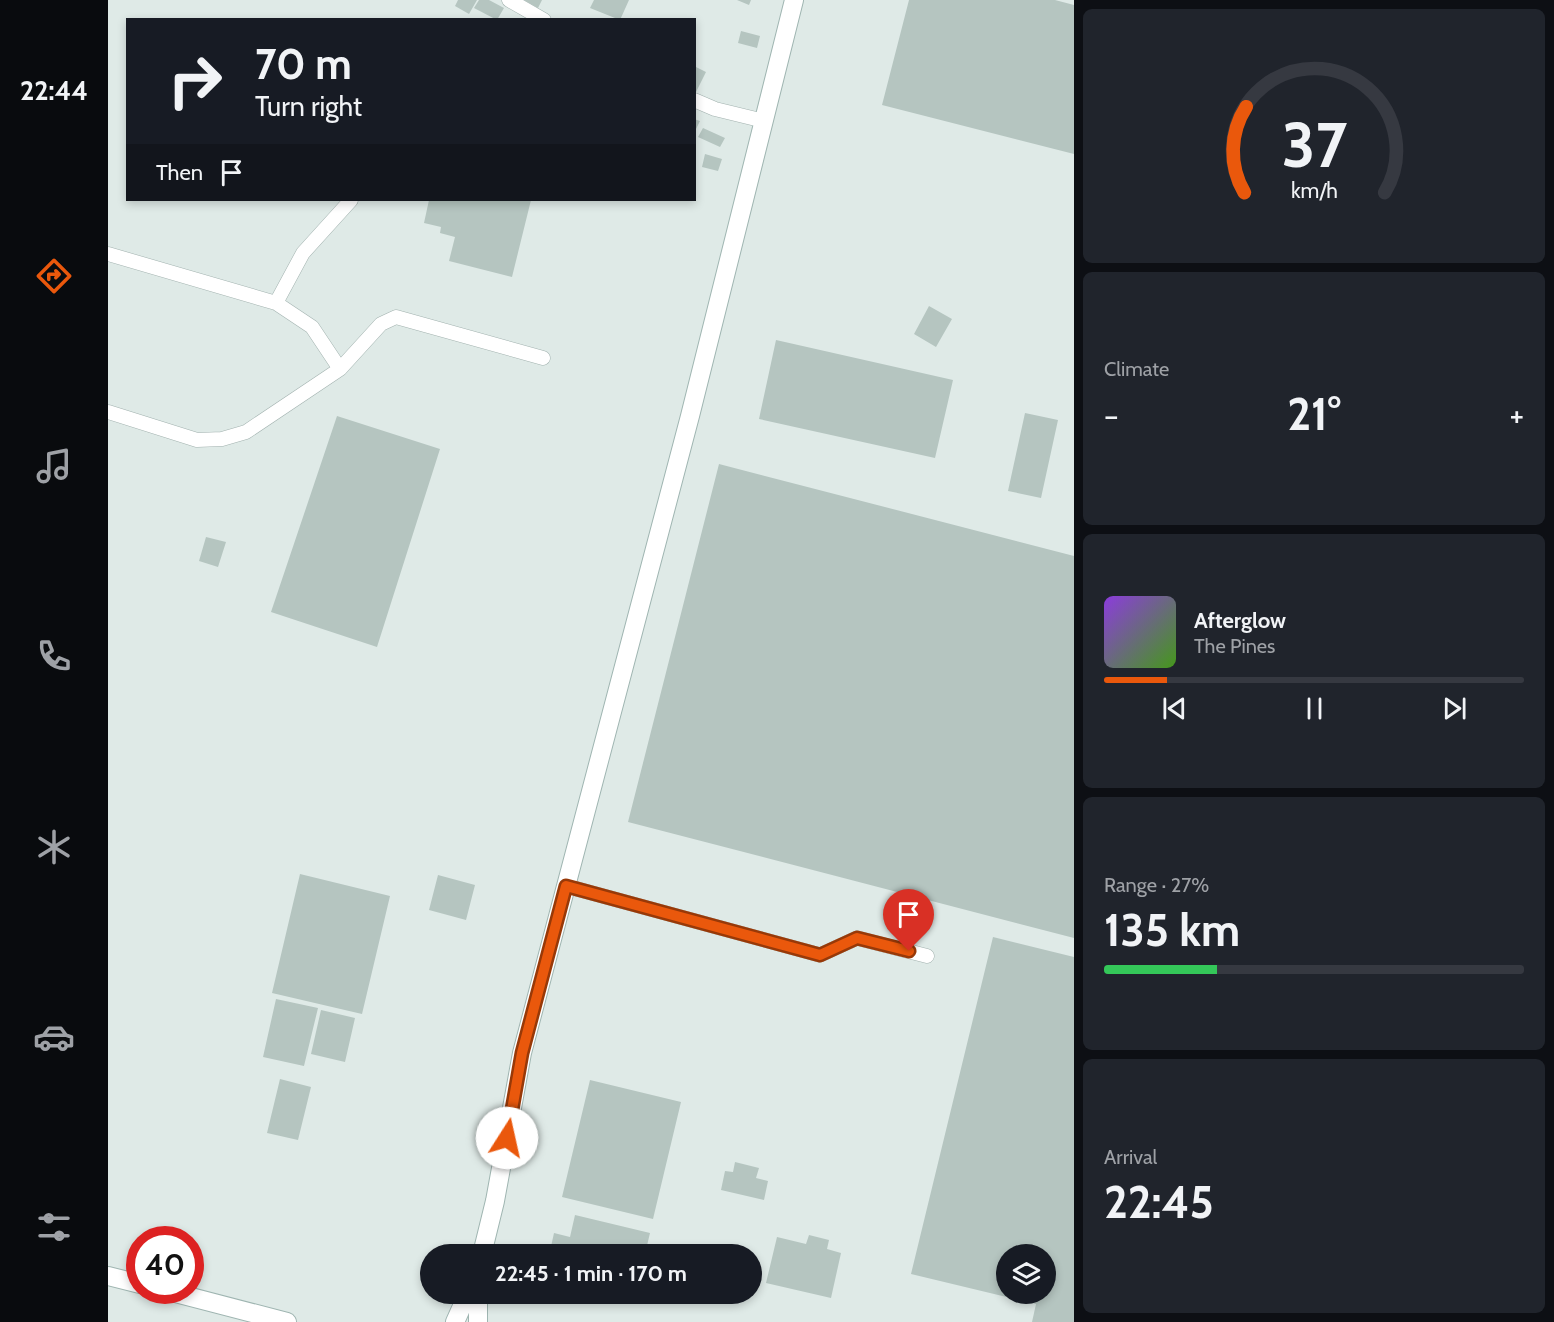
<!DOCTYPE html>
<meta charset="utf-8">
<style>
body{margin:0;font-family:Cabin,sans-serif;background:#20242c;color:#f1f3f6;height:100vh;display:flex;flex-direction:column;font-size:22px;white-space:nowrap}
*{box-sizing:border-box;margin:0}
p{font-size:20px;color:#9ea1a6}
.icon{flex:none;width:33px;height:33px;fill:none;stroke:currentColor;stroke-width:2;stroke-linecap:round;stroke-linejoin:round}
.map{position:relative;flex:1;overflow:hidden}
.sheet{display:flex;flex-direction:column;gap:9px;padding:9px;background:#0d0f14;width:480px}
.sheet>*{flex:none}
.hud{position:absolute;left:18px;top:18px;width:570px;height:183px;border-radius:0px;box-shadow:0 3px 9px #0003;background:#171b24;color:#f1f3f6;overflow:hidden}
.buttons{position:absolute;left:888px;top:1244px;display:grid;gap:12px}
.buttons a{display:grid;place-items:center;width:60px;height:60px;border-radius:50%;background:#171b24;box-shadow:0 3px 9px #0003;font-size:30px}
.speed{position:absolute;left:18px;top:1226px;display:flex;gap:12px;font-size:30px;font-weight:700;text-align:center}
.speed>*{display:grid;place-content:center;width:78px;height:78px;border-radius:50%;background:#171b24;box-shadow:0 3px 9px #0003;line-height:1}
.speed .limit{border:9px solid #d22;background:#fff;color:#111}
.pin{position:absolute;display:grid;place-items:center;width:51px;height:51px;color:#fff;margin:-62px -26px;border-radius:50% 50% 50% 0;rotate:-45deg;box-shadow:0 0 6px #0007}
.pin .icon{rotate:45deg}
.me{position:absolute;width:66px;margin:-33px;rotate:10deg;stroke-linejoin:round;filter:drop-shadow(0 0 4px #0008)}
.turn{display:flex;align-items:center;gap:21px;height:126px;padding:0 30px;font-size:27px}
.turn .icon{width:78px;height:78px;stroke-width:2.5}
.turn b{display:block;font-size:42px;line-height:51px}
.then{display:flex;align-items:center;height:57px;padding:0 30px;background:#0003;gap:12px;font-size:22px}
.big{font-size:45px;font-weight:700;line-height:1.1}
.sheet .card{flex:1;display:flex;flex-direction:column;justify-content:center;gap:9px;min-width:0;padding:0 21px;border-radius:9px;background:#20242c}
.sheet .dial{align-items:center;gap:0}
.dial svg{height:156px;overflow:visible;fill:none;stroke:#363941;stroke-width:7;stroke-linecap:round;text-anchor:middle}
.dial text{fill:#f1f3f6;stroke:none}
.song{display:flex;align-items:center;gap:18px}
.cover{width:72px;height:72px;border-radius:9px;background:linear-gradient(135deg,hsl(270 70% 55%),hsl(100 70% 35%))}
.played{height:6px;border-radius:3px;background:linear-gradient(90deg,#ea580c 15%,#363941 15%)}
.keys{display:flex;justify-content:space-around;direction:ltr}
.heat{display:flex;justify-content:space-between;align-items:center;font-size:33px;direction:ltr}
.charge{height:9px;border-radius:4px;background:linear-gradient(90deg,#34c759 27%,#363941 0)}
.trip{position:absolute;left:312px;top:1244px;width:342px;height:60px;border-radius:30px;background:#171b24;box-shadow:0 3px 9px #0003;font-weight:700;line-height:60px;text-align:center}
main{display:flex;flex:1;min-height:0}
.tabs{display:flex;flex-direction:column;width:108px;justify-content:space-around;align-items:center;background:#090b0e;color:#9ea1a6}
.tabs .icon{width:42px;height:42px}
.tabs .current{color:#ea580c}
.tabs b{font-size:27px;color:#f1f3f6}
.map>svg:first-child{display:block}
.building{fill:#b5c5c0;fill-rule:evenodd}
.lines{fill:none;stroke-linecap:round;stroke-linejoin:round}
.lane-casing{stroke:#a2b2af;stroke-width:15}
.secondary-casing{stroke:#9fb5b1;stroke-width:20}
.lane{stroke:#fff;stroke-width:14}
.secondary{stroke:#fff;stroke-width:18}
.route-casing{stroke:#983908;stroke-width:15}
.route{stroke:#ea580c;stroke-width:10}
</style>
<main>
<nav class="tabs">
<b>22:44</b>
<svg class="icon current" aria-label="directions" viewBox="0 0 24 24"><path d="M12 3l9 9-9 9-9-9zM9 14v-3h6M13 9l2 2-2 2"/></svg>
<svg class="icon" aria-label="music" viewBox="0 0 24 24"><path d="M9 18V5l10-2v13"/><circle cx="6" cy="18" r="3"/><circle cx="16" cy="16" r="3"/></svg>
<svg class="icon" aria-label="phone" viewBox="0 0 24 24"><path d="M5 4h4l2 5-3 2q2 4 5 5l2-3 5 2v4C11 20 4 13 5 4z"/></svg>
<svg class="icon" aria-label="climate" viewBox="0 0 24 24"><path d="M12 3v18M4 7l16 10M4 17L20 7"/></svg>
<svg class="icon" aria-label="car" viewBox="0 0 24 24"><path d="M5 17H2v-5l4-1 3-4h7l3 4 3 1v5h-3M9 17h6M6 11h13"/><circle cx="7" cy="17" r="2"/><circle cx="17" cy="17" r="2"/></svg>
<svg class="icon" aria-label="filters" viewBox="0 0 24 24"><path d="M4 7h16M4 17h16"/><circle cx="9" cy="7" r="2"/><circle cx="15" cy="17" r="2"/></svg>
</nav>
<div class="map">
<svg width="966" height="1322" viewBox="0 0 966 1322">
<rect width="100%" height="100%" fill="#dfeae7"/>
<!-- building -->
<path class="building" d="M350 0H369L361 14 347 6Z
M371 0H381L396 8 389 20 366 8Z
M416 0H434L430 8Z
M486 0H521L512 20 482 8Z
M629 0H643L641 5Z
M801 0H947L966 5V154L774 105Z
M633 31 652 36 649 48 630 43Z
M586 66 598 72 586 96Z
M586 119 592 121 586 133Z
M595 128 617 138 612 147 590 137Z
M597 154 614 159 610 171 594 167Z
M321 200H423L404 277 341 261 347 237 332 233 333 227 316 223Z
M821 306 844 319 828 347 806 334Z
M668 340 845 380 827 458 651 419Z
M917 413 950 420 933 498 900 491Z
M229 416 332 449 269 647 163 612Z
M611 464 966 556V938L520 822Z
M98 537 118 542 110 567 91 561Z
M192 874 282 896 254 1014 164 993Z
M330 875 367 885 358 920 321 910Z
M885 937 966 957V1322H924L928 1304 803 1274ZM898 1254H938V1293H898Z
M168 999 210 1008 196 1066 155 1057Z
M213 1010 247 1018 237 1062 203 1054Z
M172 1079 203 1087 190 1140 159 1133Z
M482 1080 573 1102 545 1219 454 1197Z
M627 1162 651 1168 648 1178 660 1181 656 1200 613 1190 617 1171 625 1172Z
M467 1215 542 1233 537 1254H455L442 1251 446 1233 462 1237Z
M701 1235 721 1240 719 1249 733 1253 723 1298 658 1283 669 1237 698 1244Z"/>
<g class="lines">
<defs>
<path id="lane" d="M401 0 436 20
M586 100 607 109 656 121
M0 254 168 303 204 327 232 369
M168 303 195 253 243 200
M0 412 89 440 114 439 138 432 232 369 273 324 288 317 435 358
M458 886 712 955 749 938 819 956"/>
<path id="secondary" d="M374 1254 387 1201 414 1053 582 416 686 0
M0 1276 32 1284
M56 1290 179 1322
M370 1293V1322
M347 1322 360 1293"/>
</defs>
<!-- lane casing -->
<use href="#lane" class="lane-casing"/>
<!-- secondary casing -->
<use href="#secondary" class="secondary-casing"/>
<!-- lane -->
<use href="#lane" class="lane"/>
<!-- secondary -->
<use href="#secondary" class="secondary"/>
</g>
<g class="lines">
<defs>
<path id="route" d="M399 1138 414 1053 458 886 712 955 749 938 801 951"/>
</defs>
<!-- route casing -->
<use href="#route" class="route-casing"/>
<!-- route -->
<use href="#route" class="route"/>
</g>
</svg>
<div class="buttons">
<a><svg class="icon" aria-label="layers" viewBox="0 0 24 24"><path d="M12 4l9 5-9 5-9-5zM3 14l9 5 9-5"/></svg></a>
</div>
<div class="speed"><div class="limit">40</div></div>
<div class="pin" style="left:801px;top:951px;background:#d93025"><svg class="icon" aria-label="arrive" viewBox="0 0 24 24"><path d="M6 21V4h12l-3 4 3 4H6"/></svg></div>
<svg class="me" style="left:399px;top:1138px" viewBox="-20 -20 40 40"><circle r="19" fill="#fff"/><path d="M0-13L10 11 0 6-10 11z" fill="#ea580c"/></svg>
<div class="trip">22:45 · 1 min · 170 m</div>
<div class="hud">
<div class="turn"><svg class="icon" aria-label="right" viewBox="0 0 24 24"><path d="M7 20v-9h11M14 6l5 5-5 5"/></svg><div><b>70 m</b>Turn right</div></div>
<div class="then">Then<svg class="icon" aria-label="arrive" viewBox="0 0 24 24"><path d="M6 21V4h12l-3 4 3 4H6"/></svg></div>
</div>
</div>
<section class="sheet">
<div class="card dial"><svg viewBox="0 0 100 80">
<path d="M14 69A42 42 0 1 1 86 69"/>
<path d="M14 69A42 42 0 0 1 15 25" stroke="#ea580c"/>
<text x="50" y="56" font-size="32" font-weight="700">37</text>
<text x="50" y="72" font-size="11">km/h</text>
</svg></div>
<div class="card"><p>Climate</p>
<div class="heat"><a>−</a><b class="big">21°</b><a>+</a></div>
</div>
<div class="card">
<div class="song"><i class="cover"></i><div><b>Afterglow</b><p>The Pines</p></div></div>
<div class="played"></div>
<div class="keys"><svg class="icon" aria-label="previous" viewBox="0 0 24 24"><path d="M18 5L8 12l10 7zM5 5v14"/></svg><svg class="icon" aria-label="pause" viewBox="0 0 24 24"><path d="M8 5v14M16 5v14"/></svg><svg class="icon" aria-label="next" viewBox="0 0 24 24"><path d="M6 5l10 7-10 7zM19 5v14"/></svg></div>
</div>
<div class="card"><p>Range · 27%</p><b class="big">135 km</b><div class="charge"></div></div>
<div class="card"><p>Arrival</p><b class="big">22:45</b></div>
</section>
</main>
